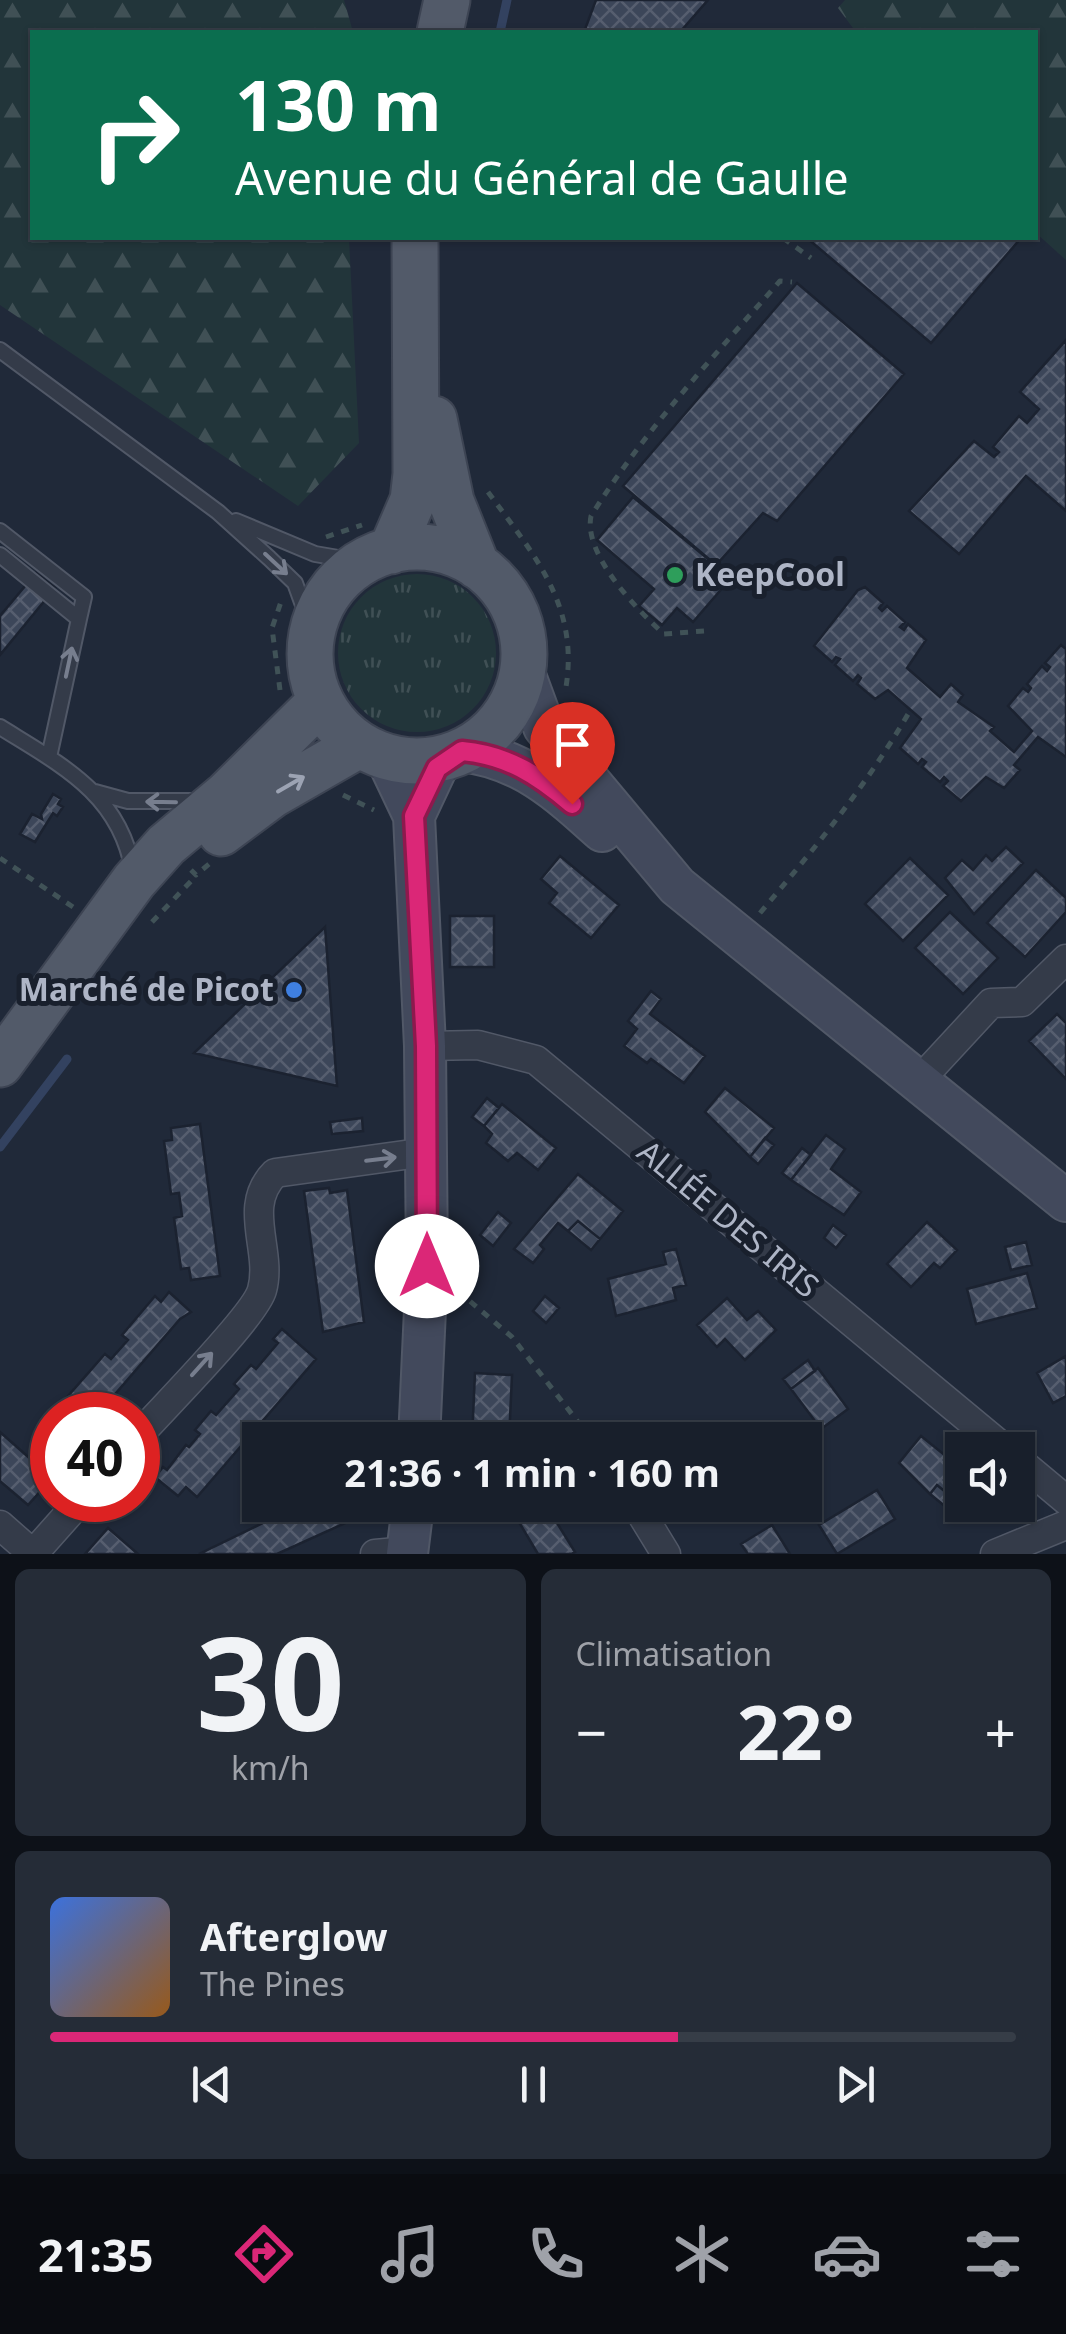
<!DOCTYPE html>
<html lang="fr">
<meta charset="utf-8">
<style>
body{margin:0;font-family:"Noto Sans",sans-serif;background:#252c37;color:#f1f3f6;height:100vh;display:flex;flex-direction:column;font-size:38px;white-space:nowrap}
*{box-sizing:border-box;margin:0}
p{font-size:32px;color:#9fa2a9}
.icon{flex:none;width:55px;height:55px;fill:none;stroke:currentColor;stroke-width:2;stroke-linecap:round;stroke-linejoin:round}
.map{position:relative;height:1554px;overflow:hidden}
.sheet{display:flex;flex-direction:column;gap:15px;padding:15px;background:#0d1118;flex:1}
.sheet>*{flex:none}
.guide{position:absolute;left:30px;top:30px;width:1008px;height:210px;border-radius:0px;box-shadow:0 2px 8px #0004,0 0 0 2px #363d47;background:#0b6e4f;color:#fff;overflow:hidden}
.buttons{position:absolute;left:945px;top:1432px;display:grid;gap:20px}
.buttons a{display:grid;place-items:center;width:90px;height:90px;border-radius:0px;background:#181f2b;box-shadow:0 2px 8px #0004,0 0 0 2px #363d47;font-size:50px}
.speed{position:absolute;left:30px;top:1392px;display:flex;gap:20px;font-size:50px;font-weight:700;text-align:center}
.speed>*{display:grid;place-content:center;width:130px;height:130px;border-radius:50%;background:#181f2b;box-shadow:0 2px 8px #0004,0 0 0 2px #363d47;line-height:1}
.speed .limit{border:15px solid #d22;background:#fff;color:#111}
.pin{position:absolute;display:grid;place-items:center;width:85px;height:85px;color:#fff;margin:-102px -42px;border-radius:50% 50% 50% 0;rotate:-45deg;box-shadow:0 0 10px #0007}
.pin .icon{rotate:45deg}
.me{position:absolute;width:110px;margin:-55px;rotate:0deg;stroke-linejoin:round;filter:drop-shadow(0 0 8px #0008)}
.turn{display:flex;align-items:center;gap:35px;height:210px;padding:0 40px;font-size:45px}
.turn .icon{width:130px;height:130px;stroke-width:2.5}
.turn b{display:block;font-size:70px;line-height:85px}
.big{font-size:75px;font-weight:700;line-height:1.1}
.sheet .card{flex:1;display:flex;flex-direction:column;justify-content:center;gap:15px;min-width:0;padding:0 35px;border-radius:15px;background:#252c37}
.sheet .dial{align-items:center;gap:0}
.dial b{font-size:130px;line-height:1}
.song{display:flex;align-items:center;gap:30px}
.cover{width:120px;height:120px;border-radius:15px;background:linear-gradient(135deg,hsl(220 70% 55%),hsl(30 70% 35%))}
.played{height:10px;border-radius:5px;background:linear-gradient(90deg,#db2777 65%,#363d47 65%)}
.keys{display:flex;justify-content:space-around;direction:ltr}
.heat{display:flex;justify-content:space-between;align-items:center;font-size:55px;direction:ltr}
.sheet .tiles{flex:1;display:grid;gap:15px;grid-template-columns:1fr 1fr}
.card:last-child{grid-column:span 2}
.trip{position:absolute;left:242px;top:1422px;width:580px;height:100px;border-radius:0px;background:#181f2b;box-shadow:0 2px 8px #0004,0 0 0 2px #363d47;font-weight:700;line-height:100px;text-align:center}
.tab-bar{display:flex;height:160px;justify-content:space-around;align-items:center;background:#0a0c11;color:#9fa2a9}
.tab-bar .icon{width:70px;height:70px}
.tab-bar .current{color:#db2777}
.tab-bar b{font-size:45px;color:#f1f3f6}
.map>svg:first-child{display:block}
.grass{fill:url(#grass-tufts)}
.forest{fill:url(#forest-firs)}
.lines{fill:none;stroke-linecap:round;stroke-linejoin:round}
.stream{stroke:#334260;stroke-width:9}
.building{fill:url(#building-cross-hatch);stroke:#1b2230;stroke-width:2.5}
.lane-casing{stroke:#515867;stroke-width:18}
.street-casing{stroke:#515867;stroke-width:31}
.secondary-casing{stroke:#515867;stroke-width:44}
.primary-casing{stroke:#3d4453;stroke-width:49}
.path{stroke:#405257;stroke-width:5;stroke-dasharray:8 8;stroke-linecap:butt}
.lane{stroke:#343b49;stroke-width:14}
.street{stroke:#343b49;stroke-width:28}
.secondary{stroke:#42495c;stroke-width:40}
.primary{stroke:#525a69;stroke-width:45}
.oneway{stroke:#777e8e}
.oneway2{stroke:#9ca3b3}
.route-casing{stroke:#8e194d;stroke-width:25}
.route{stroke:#db2777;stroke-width:18}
.leisure-dot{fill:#2e9e5b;stroke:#19202d;stroke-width:4}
.shop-dot{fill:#3f7fe0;stroke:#19202d;stroke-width:4}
.labels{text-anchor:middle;stroke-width:10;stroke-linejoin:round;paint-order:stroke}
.poi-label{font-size:32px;font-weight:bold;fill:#aeb5c6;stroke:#19202d;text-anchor:start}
.street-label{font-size:32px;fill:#aeb5c6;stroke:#19202d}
</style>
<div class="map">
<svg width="1066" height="1554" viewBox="0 0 1066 1554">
<defs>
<pattern id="grass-tufts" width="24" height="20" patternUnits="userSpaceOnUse" patternTransform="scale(2.5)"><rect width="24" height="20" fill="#22353a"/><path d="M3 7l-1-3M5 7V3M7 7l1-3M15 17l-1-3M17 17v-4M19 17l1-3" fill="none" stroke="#405055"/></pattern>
<pattern id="forest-firs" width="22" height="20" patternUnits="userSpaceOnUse" patternTransform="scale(2.5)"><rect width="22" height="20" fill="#22353a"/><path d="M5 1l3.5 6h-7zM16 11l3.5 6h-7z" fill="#405055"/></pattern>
<pattern id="building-cross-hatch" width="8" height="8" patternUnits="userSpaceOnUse" patternTransform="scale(2.5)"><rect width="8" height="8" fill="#3c4659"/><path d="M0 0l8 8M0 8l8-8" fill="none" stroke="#565e6f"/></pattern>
</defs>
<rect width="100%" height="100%" fill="#202939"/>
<!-- grass -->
<path class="grass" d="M338 653a79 79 0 1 1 158 0a79 79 0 1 1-158 0Z"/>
<!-- forest -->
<path class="forest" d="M0 0H344L353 32H32V238H349L359 443 298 506 0 305Z
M845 0H1066V260L1035 232V32H856L838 8Z"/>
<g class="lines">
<!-- stream -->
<path class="stream" d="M500 32 507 0
M0 1147 67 1059"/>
</g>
<!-- building -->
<path class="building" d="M596 0H708L680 32H584Z
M807 238H1021L931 343Z
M797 283 904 374 777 521 763 513 716 565 623 486Z
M1066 340V511L1026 476 959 554 909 511 974 441 994 457 999 452 993 447 1019 416 1027 423 1039 409 1020 392Z
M633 497 731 578 693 622 677 608 662 625 639 606 654 589 597 540Z
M36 573 55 588 0 655V616Z
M865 587 883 603 879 608 882 611 887 606 905 622 900 627 904 630 908 624 926 640 907 668 940 697 951 684 963 695 958 702 994 727 990 731 1014 752 1032 731 1008 706 1023 688 1028 692 1031 688 1027 684 1042 666 1047 671 1050 667 1045 663 1061 645 1066 649V757L1038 737 1014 765 1020 770 1004 788 986 777 961 801 943 786 948 781 944 777 940 782 922 767 926 762 922 759 918 764 900 748 921 719 888 690 875 699 857 684 861 678 858 675 853 681 835 665 840 659 836 657 832 662 814 646 858 590Z
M53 794 61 799 58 804 63 807 57 816 53 813 35 842 20 834 32 814 42 819 41 814Z
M1006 847 1023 863 974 914 945 878 962 860 973 870 986 855 992 861Z
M560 856 619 905 591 938 549 903 557 893 541 879Z
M910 858 948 895 903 941 865 904Z
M1036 870 1066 898V912L1025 957 987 923Z
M950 912 998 958 963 994 915 948Z
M450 916H494V967H450Z
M325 927 337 1086 194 1053Z
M651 991 661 999 650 1014 705 1056 684 1083 651 1059 647 1063 624 1046 637 1029 628 1021Z
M1057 1014 1066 1023V1079L1029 1041Z
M725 1088 774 1128 750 1157 705 1112Z
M487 1098 499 1108 484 1126 472 1117Z
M502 1104 556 1148 538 1170 517 1153 508 1161 486 1143 492 1134 484 1126Z
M362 1118 363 1131 332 1134 330 1122Z
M200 1124 220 1276 191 1280 189 1268 181 1269 174 1218 182 1216 179 1193 171 1194 164 1141 172 1140 171 1128Z
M826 1135 845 1149 831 1169 861 1192 844 1215 791 1180Z
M765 1138 774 1145 758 1164 750 1157Z
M802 1148 811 1155 791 1180 782 1173Z
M578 1174 623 1211 600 1239 578 1221 568 1231 558 1223 540 1245 544 1249 533 1263 514 1249Z
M329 1188 330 1193 347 1190 364 1322 323 1332 304 1191Z
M498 1212 511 1223 493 1246 480 1235Z
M578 1221 600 1239 591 1250 568 1231Z
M927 1222 957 1250 940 1268 934 1263 911 1287 887 1264Z
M833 1225 846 1235 836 1248 824 1238Z
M1026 1242 1032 1265 1011 1270 1005 1247Z
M676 1249 686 1285 673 1288 676 1300 616 1316 608 1279 666 1264 663 1252Z
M1027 1273 1037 1308 976 1324 967 1289Z
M169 1292 191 1312 180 1319 97 1415H73L61 1404 105 1354 111 1359 128 1340 122 1335 155 1296 161 1302Z
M545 1296 559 1308 546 1323 533 1311Z
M727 1298 747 1320 758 1311 776 1330 745 1360 725 1339 717 1347 697 1325Z
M282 1329 316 1359 197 1497 186 1487 178 1496 155 1477 163 1467 167 1470 186 1445 189 1447 200 1434 195 1430 211 1411 216 1415 239 1389 234 1384 251 1365 256 1369 278 1343 273 1339Z
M1066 1356V1396L1053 1403 1037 1373Z
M808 1360 815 1371 791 1389 783 1379Z
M818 1368 848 1409 821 1429 791 1389Z
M475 1373 512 1375 509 1440H472Z
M0 1432 52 1478 28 1505 0 1481Z
M921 1436 962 1469 959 1503 937 1485 930 1494 899 1463Z
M937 1485 959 1503 952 1512 930 1494Z
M877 1490 895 1519 837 1554 819 1525Z
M300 1505H348L354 1519 277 1554H199Z
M554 1505 563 1519 557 1523 575 1552 571 1554H538L510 1507Z
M772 1525 790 1554H748L741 1544Z
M108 1528 138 1554H85Z"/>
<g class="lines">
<defs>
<path id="lane" d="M0 350 218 512 269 558 295 583 312 630
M236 521 315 554 362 562
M0 531 84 597 79 619
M0 555 79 619 49 757
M0 727C61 765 120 794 133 871
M95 792 128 801H197"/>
<path id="street" d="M425 1046 478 1045 536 1060 1006 1450
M917 1083 991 1003 1022 1002 1066 959
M138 1436C161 1410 255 1316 262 1290 273 1250 241 1207 275 1173L426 1152
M1018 1460 1066 1500
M636 1505 666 1554
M0 1525 33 1554 81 1500
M375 1554 408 1551
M995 1554 1066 1525"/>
<path id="secondary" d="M523 670 544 727 677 886 1066 1201
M461 751C521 757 559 792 602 831
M386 757 414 816 425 1046 427 1266 419 1440
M414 816 437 767 447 757
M407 1554 413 1505"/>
<path id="primary" d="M440 32 447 0
M434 419 451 501 477 566
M310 654a107 107 0 1 1 214 0a107 107 0 1 1-214 0Z
M391 551 413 500 416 474 415 238
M221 833 272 795 359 745
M0 1064 134 881 166 845 227 794 320 702"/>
</defs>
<!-- lane casing -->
<use href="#lane" class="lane-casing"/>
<!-- street casing -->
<use href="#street" class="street-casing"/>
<!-- secondary casing -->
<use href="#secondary" class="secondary-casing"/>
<!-- primary casing -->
<use href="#primary" class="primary-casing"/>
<!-- path -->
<path class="path" d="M783 238 811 258
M488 492C534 555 579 605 566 687
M326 537 362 525
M704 631 664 634C637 610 583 554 591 516 644 431 714 356 780 281L792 282
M280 690 272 628 282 599
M343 795 374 810
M0 858 73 907
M191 870 196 875 209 864
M760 913C815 848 868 784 911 709
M152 922 196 876
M458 1291 512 1337 592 1440"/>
<!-- lane -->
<use href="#lane" class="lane"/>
<!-- street -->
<use href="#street" class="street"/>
<!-- secondary -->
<use href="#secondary" class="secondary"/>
<!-- primary -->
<use href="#primary" class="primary"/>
</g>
<!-- one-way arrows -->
<defs><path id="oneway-shaft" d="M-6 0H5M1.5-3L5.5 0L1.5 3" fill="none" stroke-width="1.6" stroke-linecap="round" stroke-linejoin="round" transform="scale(2.5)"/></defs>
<g class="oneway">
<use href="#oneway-shaft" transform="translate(276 564) rotate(43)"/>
<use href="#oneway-shaft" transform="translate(69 662) rotate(-78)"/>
<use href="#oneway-shaft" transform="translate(161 802) rotate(-179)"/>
<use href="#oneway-shaft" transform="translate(381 1159) rotate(-7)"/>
<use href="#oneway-shaft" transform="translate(202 1364) rotate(-48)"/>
</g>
<use class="oneway2" href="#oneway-shaft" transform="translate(291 784) rotate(-30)"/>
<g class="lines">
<defs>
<path id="route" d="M427 1266 426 1046 414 816 437 768 462 751C507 755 538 775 572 804"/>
</defs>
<!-- route casing -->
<use href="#route" class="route-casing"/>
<!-- route -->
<use href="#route" class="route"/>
</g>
<!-- markers -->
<circle class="leisure-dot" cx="675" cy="575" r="10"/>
<circle class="shop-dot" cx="294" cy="990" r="10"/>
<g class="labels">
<!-- poi labels -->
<g class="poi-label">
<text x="695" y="586">KeepCool</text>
<text x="274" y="1001" text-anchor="end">Marché de Picot</text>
</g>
<!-- street labels -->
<g class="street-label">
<text transform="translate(728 1219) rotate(40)" y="11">ALLÉE DES IRIS</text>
</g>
</g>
</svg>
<div class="buttons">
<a><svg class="icon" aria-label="sound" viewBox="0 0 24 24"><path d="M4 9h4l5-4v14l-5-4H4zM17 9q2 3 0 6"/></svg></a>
</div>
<div class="speed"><div class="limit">40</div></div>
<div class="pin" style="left:572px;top:804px;background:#d93025"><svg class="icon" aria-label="arrive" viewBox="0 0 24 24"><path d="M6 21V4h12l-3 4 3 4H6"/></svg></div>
<svg class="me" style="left:427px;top:1266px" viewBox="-20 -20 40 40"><circle r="19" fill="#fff"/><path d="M0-13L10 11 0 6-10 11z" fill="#db2777"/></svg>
<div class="trip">21:36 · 1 min · 160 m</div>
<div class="guide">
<div class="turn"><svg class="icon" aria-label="right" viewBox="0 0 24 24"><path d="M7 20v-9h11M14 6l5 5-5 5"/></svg><div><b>130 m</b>Avenue du Général de Gaulle</div></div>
</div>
</div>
<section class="sheet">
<div class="tiles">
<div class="card dial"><b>30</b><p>km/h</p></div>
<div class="card"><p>Climatisation</p>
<div class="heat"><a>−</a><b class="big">22°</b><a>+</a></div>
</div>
<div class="card">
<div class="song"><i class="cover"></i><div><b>Afterglow</b><p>The Pines</p></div></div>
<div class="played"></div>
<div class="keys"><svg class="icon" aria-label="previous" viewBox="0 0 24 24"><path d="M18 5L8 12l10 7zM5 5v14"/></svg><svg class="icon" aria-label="pause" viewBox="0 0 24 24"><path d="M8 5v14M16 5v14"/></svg><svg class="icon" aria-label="next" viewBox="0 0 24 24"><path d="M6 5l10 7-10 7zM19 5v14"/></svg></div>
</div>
</div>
</section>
<nav class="tab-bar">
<b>21:35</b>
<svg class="icon current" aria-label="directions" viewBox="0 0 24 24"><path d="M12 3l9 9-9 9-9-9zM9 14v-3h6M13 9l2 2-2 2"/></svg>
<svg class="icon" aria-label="music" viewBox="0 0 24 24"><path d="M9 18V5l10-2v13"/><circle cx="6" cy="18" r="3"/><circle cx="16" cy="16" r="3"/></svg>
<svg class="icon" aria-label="phone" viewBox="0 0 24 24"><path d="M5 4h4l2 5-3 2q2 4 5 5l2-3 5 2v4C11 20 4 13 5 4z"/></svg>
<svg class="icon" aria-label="climate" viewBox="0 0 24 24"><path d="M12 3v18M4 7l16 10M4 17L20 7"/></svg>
<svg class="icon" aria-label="car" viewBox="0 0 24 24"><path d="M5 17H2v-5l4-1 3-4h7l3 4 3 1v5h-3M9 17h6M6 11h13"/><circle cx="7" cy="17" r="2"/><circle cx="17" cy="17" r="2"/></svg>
<svg class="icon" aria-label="filters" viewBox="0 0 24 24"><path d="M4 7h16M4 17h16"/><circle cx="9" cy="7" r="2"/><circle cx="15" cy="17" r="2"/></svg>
</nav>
